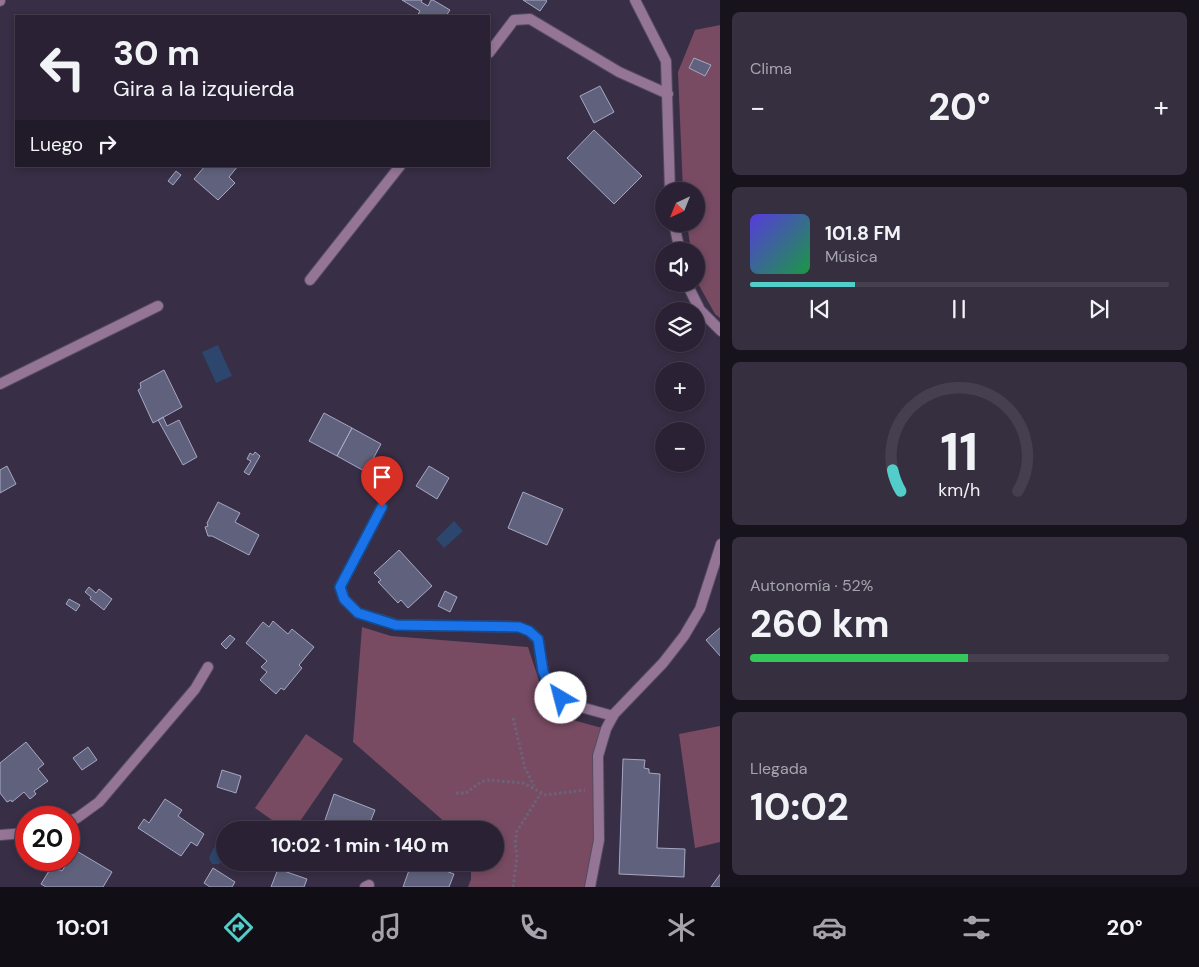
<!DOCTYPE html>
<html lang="es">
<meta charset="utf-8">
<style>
body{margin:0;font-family:"DM Sans",sans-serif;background:#362f40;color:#f1f3f6;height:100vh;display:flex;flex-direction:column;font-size:19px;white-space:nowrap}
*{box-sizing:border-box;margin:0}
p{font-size:16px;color:#a5a4ac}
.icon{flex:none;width:28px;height:28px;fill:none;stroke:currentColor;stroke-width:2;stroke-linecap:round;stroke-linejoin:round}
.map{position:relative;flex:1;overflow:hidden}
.panel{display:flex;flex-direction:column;gap:12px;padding:12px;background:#17131d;width:479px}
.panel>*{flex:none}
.guide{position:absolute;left:15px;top:15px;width:475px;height:152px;border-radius:0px;box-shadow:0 2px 8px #0003,0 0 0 1px #463f4f;background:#2a2234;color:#f1f3f6;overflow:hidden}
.needle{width:32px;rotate:223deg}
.buttons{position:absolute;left:655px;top:182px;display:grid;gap:10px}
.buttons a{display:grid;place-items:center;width:50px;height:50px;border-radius:50%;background:#2a2234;box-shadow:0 2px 8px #0003,0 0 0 1px #463f4f;font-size:25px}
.speed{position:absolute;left:15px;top:806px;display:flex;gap:10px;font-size:25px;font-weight:700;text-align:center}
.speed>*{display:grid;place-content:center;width:65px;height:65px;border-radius:50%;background:#2a2234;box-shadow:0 2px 8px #0003,0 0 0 1px #463f4f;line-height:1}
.speed .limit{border:8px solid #d22;background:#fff;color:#111}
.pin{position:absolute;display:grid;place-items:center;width:42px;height:42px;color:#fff;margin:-51px -21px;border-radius:50% 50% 50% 0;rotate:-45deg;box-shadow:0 0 5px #0007}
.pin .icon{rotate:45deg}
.me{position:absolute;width:55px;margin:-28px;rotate:323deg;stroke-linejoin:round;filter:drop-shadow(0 0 4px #0008)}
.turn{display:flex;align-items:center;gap:18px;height:105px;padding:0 15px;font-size:22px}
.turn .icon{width:65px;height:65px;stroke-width:2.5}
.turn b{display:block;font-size:35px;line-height:42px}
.then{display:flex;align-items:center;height:48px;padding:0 15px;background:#0003;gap:10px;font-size:19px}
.big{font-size:38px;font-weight:700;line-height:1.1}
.panel .card{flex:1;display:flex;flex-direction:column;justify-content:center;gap:8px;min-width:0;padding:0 18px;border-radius:8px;background:#362f40}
.panel .dial{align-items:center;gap:0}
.dial svg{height:130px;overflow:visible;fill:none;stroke:#463f4f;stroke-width:7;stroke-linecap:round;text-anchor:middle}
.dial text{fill:#f1f3f6;stroke:none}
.song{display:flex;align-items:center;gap:15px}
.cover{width:60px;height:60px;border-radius:8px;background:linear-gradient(135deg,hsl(250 70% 55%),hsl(140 70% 35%))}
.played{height:5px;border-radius:2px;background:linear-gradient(90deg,#53cdc9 25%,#463f4f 25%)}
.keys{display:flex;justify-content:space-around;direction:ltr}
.heat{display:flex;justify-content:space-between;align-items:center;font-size:28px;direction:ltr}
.charge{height:8px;border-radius:4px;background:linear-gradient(90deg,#34c759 52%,#463f4f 0)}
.trip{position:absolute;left:216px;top:821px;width:288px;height:50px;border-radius:25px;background:#2a2234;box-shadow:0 2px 8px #0003,0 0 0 1px #463f4f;font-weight:700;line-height:50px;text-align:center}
.tab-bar{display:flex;height:80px;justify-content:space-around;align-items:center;background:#110e15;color:#a5a4ac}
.tab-bar .icon{width:35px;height:35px}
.tab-bar .current{color:#53cdc9}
.tab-bar b{font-size:22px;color:#f1f3f6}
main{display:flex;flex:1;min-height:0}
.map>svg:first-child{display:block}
.green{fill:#784b62}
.water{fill:#2c466e}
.building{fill:#60627d;stroke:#a5a7c5}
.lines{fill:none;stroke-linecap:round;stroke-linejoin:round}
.service-casing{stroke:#544b60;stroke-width:12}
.minor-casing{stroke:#544b60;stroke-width:12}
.path{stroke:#6b6377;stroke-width:3;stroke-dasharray:2.5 2.5;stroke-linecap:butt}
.service{stroke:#957596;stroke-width:10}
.minor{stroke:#957596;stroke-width:10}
.route-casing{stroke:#114b97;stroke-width:12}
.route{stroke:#1a73e8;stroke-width:9}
</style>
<main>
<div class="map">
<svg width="721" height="887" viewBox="0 0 721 887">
<rect width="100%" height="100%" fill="#382e45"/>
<!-- green -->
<path class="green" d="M720 25V318L715 314 696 280V251H691L687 224H696V191H683L678 72 695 30Z
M362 627 391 636 528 647 545 699 569 719 606 729 598 756 599 840 590 887H468L471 879V863L495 862V830H454L353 742Z
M720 726V842L695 848 679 734Z
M306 734 343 759 294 830H286L255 808Z"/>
<!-- water -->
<path class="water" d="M218 345 232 376 216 383 202 352Z
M454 521 463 531 444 548 436 539Z
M221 841H225V858L219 864H212L209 858 213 849Z"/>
<!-- building -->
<path class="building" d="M402 0H422L421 2 428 6 431 0H433L450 10 446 16H417L420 11Z
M523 0H545L547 1 540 11Z
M694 58 711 65 705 76 689 68Z
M600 86 614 112 594 123 580 96Z
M594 130 642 176 614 204 567 158Z
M205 166H238L229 177 235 183 218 200 194 179Z
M176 171 181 175 173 185 168 181Z
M164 370 182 407 153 423 138 390 141 388 140 383Z
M324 413 352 428 337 456 309 441Z
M163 417 167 426 179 420 197 457 183 465 158 420Z
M352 428 381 444 366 472 337 456Z
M255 452 260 456 249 475 244 472 251 461 247 459 250 453 253 455Z
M7 466 16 484 0 493V470Z
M429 466 449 478 437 499 416 486Z
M523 492 563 509 547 545 508 528Z
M218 502 240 513 235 522 259 535 249 555 212 536H208L205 527 208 526 207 523Z
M399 550 432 586 408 608 401 600 398 603 378 582 381 580 374 573Z
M89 587 96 593 99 589 112 599 104 610 90 599 91 597 85 592Z
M445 591 457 597 450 612 438 606Z
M69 599 80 605 76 611 66 604Z
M273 621 288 634 292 629 314 647 299 665 302 668 284 690 281 688 276 694 260 680 267 672 261 667 267 661 246 643 263 622 269 627Z
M721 627V657L706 640Z
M230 635 235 639 226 649 221 644Z
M26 742 44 764 38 769 48 781 34 791 36 794 30 799 24 792 12 802 11 800 7 802 0 793V763Z
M88 747 97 760 82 770 73 758Z
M623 759 645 760 644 768 649 769V773L660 774 657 848 685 849 684 877 619 874Z
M222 770 241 776 236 793 217 787Z
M334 794 375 810 367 830H343L324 823Z
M165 799 182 810 178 816 204 834 197 846 191 842 181 856 138 828 144 819 149 823Z
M75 850 112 872 103 887H46L41 884 52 866 62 871Z
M412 862H422L454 874 449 887H403Z
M213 868 235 882 232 887H210L204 883Z
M278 869 307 879 304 887H271Z
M721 873V887H711Z"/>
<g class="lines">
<defs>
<path id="service" d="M489 53 514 20 530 19 619 72 668 94
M310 280 400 166
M0 384 158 306
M382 507 340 587 344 599 358 613 397 625 519 627 529 631 538 639 543 671 552 691 570 704 613 716
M69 821 77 818 99 802 195 689 208 667
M0 835 26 833
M365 887 369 885"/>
<path id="minor" d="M635 0 666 61 670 191
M0 1V0
M674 224 680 251
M687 284 700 310 721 331
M590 887 599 840 598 756 606 729 614 714 663 663 684 636 700 609 721 544"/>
</defs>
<!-- service casing -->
<use href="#service" class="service-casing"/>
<!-- minor casing -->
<use href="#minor" class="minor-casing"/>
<!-- path -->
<path class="path" d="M513 718 525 768 534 786
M456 793H466L481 782 488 780 523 783 546 795 585 790
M513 887 517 856 515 843 517 831 541 793"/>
<!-- service -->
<use href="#service" class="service"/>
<!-- minor -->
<use href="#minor" class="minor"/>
</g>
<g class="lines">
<defs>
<path id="route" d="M382 507 340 587 344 599 358 613 396 625 519 627 529 631 538 639 543 671 552 692 561 698"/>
</defs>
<!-- route casing -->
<use href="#route" class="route-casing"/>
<!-- route -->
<use href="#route" class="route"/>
</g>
</svg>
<div class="buttons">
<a><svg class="needle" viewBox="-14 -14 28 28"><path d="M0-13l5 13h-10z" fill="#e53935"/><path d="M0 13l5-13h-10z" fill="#a5a4ac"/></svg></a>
<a><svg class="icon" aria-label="sound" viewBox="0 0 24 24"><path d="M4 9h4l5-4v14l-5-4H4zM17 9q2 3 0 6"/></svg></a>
<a><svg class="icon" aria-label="layers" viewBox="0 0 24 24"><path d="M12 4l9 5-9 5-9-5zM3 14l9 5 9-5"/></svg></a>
<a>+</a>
<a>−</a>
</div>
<div class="speed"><div class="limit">20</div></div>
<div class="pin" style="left:382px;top:507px;background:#d93025"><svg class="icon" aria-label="arrive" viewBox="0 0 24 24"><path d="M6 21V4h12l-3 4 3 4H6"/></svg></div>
<svg class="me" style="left:561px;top:698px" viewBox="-20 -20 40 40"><circle r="19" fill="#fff"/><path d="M0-13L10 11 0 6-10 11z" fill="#1a73e8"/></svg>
<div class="trip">10:02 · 1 min · 140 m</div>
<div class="guide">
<div class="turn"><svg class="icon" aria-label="left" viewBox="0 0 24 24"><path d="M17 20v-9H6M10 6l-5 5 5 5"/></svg><div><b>30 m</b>Gira a la izquierda</div></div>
<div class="then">Luego<svg class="icon" aria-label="right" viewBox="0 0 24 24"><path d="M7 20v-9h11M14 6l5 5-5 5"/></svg></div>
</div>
</div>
<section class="panel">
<div class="card"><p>Clima</p>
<div class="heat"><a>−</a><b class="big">20°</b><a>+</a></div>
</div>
<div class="card">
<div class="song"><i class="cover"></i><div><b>101.8 FM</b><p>Música</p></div></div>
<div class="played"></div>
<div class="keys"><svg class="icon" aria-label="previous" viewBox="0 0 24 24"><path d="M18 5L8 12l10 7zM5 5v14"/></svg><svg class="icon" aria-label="pause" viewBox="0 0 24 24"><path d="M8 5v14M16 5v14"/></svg><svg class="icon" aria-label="next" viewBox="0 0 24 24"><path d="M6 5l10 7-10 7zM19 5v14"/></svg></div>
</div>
<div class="card dial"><svg viewBox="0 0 100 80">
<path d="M14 69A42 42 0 1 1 86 69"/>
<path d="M14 69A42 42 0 0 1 9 56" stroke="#53cdc9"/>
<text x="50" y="56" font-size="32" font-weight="700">11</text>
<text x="50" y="72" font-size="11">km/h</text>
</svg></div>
<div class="card"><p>Autonomía · 52%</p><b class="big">260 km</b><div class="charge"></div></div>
<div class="card"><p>Llegada</p><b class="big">10:02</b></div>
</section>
</main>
<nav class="tab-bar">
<b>10:01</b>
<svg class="icon current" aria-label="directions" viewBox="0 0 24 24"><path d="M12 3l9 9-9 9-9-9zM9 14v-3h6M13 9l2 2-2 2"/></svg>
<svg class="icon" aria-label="music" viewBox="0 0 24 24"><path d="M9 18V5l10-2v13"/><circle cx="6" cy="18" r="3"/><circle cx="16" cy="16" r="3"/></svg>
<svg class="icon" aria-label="phone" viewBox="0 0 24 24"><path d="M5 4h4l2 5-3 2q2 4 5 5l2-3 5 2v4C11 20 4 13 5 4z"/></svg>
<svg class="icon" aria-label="climate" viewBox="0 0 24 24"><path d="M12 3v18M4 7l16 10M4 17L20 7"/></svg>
<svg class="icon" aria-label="car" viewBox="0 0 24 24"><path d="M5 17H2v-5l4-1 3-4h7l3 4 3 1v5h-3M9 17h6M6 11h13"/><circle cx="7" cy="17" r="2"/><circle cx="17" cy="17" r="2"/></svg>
<svg class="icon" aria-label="filters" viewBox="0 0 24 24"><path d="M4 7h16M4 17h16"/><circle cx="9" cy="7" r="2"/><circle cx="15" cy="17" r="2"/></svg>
<b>20°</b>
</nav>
